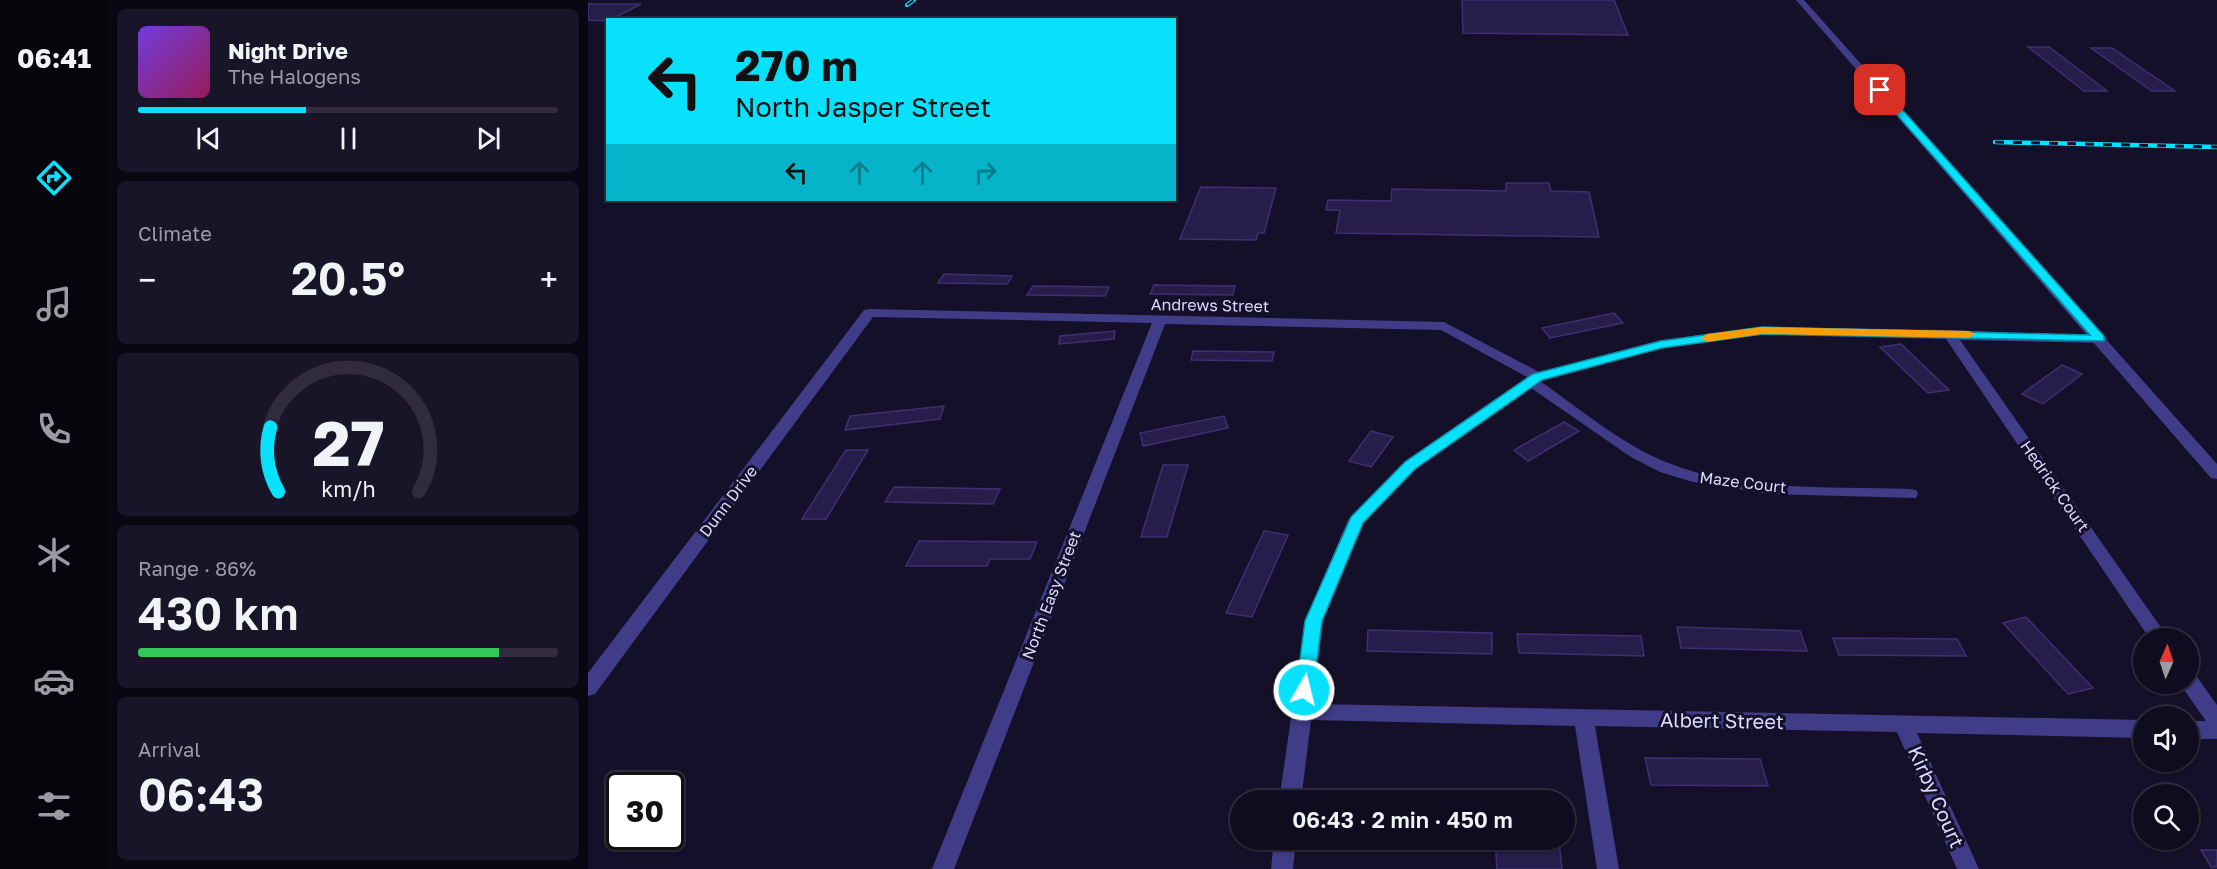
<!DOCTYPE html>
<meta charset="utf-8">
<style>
body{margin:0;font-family:"Golos Text",sans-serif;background:#191528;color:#f1f3f6;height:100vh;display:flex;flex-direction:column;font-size:22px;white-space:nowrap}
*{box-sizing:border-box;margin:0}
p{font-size:20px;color:#9c9ba4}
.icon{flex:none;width:33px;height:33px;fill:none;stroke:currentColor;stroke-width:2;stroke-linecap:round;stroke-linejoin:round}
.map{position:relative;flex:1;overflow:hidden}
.sheet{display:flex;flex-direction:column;gap:9px;padding:9px;background:#090711;width:480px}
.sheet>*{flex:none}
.banner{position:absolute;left:18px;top:18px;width:570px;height:183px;border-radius:0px;box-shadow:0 2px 4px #0004,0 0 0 2px #302c3d;background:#07e1fc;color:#111;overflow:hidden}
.needle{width:39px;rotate:3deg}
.fabs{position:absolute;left:1545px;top:628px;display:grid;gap:12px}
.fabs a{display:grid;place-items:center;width:66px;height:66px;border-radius:50%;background:#100c1f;box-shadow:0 2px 4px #0004,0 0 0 2px #302c3d;font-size:30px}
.speed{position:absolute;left:18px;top:772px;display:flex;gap:12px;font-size:30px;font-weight:700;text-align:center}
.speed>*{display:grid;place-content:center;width:78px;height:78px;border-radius:50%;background:#100c1f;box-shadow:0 2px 4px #0004,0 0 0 2px #302c3d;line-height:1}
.speed .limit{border:3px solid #111;border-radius:9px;background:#fff;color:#111}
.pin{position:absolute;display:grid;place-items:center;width:51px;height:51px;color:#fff;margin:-26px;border-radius:12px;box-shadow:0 3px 9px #0006}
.me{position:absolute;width:66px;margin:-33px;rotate:8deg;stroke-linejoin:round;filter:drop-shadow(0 0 4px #0008)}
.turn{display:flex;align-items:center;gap:21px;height:126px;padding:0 30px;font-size:27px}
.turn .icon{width:78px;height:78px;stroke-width:2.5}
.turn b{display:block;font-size:42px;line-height:51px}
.lanes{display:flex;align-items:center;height:57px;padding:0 30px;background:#0003;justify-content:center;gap:30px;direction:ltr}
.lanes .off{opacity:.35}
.big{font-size:45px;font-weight:600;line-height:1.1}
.sheet .tile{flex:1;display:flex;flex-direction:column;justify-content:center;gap:9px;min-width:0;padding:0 21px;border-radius:9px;background:#191528}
.sheet .dial{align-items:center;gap:0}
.dial svg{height:156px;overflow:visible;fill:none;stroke:#302c3d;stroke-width:7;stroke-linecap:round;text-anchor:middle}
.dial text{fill:#f1f3f6;stroke:none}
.song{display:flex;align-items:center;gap:18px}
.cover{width:72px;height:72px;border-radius:9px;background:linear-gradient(135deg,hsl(260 70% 55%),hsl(330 70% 35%))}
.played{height:6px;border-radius:3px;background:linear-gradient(90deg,#07e1fc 40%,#302c3d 40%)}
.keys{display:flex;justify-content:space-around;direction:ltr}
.heat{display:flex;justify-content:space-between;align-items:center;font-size:33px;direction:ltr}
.charge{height:9px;border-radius:4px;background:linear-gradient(90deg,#34c759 86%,#302c3d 0)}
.trip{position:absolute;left:642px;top:790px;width:345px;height:60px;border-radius:30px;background:#100c1f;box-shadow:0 2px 4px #0004,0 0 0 2px #302c3d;font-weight:600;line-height:60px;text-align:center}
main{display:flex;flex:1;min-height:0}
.tabs{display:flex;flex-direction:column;width:108px;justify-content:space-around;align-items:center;background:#06050c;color:#9c9ba4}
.tabs .icon{width:42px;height:42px}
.tabs .selected{color:#07e1fc}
.tabs b{font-size:27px;color:#f1f3f6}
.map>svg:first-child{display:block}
.building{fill:#261d4a;stroke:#3e2f75;stroke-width:1.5}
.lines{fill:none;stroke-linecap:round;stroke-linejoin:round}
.minor{fill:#403c87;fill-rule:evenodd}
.tertiary{fill:#403c87;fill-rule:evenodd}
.rail-far1-casing{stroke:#07e1fc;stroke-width:4}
.rail-casing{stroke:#07e1fc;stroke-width:4.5}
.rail-far1{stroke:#151029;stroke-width:2;stroke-dasharray:8;stroke-linecap:butt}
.rail{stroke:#151029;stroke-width:3;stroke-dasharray:9;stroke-linecap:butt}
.route{fill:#07e1fc;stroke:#0592a4;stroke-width:1.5}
.slow{fill:#f59e0b}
.labels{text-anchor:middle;stroke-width:6;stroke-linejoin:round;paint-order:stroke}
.street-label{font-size:16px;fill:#ddd9ff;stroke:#151029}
.near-street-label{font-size:20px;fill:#ddd9ff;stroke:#151029}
</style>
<main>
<nav class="tabs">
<b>06:41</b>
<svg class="icon selected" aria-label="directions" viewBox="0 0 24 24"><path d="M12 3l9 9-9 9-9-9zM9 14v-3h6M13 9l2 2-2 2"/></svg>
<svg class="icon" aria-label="music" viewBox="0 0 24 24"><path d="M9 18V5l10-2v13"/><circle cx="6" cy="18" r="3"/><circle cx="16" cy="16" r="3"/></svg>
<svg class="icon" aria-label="phone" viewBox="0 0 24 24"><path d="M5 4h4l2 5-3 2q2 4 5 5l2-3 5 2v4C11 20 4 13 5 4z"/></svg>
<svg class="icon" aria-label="climate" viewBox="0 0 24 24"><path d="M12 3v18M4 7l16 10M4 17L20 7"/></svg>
<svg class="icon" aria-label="car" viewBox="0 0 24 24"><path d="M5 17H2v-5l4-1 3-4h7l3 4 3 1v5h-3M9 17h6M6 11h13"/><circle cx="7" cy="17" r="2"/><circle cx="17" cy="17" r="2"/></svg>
<svg class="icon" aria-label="filters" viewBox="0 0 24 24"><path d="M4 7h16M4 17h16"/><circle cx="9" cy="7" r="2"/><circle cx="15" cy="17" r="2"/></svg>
</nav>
<section class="sheet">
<div class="tile">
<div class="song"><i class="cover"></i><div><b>Night Drive</b><p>The Halogens</p></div></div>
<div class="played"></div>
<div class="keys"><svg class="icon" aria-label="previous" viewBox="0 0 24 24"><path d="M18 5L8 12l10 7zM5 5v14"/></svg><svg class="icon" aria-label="pause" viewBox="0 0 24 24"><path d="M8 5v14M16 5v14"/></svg><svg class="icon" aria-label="next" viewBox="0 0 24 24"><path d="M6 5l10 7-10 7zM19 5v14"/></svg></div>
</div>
<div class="tile"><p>Climate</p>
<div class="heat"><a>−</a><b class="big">20.5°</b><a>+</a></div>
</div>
<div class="tile dial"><svg viewBox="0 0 100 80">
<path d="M14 69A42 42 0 1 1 86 69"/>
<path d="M14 69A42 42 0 0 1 10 36" stroke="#07e1fc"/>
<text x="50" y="56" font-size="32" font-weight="700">27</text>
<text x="50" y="72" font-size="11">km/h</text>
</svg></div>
<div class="tile"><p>Range · 86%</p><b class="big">430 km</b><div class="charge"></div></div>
<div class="tile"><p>Arrival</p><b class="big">06:43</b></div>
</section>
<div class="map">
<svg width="1629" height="869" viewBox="0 0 1629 869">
<rect width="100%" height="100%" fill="#151029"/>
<!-- building -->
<path class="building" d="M874 0H1026L1040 35 875 33Z
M0 4H53L20 21 0 20Z
M1440 47H1461L1519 91H1496Z
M1503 48H1524L1587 91H1564Z
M918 183H961L963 191 1001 192 1011 237 748 233 752 210H738L740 200 803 201 804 189 918 191Z
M613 187 688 188 676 233H670L668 240 592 239Z
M356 274 424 276 419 284 350 283Z
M566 285 647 286 645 295 562 294Z
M445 286 521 287 517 296 439 295Z
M1026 313 1035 323 962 338 954 328Z
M527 331 526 339 471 344 472 336Z
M1313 344 1361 390 1340 393 1292 347Z
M605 351 686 352 684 361 603 360Z
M1474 365 1494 374 1455 404 1434 394Z
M356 406 352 419 257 430 262 416Z
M636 416 640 428 555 446 552 433Z
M976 422 991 431 940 461 926 450Z
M783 431 805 437 783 467 761 461Z
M258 450H280L238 519H214Z
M575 465H600L579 537H553Z
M306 487 412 489 405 504 297 502Z
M676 531 700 535 664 617 638 613Z
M331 541 449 542 442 559H402L399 566H318Z
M1438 617 1505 688 1480 694 1415 623Z
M1089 627 1212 631 1219 651 1093 648Z
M780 630 904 633V654L779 651Z
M929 634 1053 636 1056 656 931 653Z
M1245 638 1369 639 1378 656 1251 655Z
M1057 758 1172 759 1180 786 1063 785Z
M907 840H971L974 869H909Z
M1613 850H1629V867H1623Z"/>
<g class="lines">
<!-- minor -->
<path class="minor" d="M281 309 856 322 951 372 1073 340 1174 327 1361 330 1517 336 1519 339 1517 342 1512 343 1372 340 1581 639H1562L1358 339 1174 335 1074 348 952 381C994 410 1035 446 1083 464 1155 492 1246 486 1322 489L1328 490 1330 494 1328 498 1182 494 1105 482 1072 472 1043 457 943 388 827 469 775 523 735 621 725 704 1556 720V738L1329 733 1391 869H1369L1309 732 1007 726 1031 869H1009L987 726 723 720 713 801H691L717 621 760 520 817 461 939 377 853 330 577 324 366 869H344L564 323 285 317 7 694 0 696V673L276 310Z
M1600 672 1607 674 1629 705V739H1600V721H1618L1592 684H1600Z
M686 840H708L705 869H683Z"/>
<!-- tertiary -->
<path class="tertiary" d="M1208 0H1216L1629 464V479L1623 478Z"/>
<defs>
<path id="rail-far1" d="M319 5 326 0"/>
<path id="rail" d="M1407 142 1629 147"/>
</defs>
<!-- rail-far1 casing -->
<use href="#rail-far1" class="rail-far1-casing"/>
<!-- rail casing -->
<use href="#rail" class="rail-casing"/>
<!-- rail-far1 -->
<use href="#rail-far1" class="rail-far1"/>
<!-- rail -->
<use href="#rail" class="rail"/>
</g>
<!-- route -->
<path class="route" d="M1289 88H1295L1516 336V341L1174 334 1074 348 954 380 827 469 775 523 734 621 725 690 723 695 716 697 710 695 708 690 717 621 763 517 817 462 945 374 1073 341 1174 327 1502 335 1289 92Z"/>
<!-- slow -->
<path class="slow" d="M1174 327 1381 331 1387 334 1381 338 1174 334 1119 342 1113 338 1119 334Z"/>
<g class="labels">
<!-- street labels -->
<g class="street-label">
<text transform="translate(622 305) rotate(1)" y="6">Andrews Street</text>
<text transform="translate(1155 482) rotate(7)" y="6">Maze Court</text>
<text transform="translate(1467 486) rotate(55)" y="6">Hedrick Court</text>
<text transform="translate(140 501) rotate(-53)" y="6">Dunn Drive</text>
<text transform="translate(463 595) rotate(-69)" y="6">North Easy Street</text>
</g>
<!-- near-street labels -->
<g class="near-street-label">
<text transform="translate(1134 721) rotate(1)" y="7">Albert Street</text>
<text transform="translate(1348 797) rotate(66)" y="7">Kirby Court</text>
</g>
</g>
</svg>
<div class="fabs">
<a><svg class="needle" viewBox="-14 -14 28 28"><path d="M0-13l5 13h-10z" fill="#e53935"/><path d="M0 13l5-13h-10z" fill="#9c9ba4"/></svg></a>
<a><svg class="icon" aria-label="sound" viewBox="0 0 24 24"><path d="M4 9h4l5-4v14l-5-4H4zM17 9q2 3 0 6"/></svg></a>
<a><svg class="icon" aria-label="search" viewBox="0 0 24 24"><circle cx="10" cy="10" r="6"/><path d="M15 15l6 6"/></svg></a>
</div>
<div class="speed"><div class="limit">30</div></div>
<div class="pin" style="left:1292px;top:90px;background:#d93025"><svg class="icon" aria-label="arrive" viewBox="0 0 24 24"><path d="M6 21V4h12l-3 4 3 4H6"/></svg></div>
<svg class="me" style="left:716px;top:690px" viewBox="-20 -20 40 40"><circle r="17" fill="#07e1fc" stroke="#fff" stroke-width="3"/><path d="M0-11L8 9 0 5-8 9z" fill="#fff"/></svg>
<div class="trip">06:43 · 2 min · 450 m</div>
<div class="banner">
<div class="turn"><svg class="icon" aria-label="left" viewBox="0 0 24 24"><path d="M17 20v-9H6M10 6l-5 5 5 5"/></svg><div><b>270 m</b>North Jasper Street</div></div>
<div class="lanes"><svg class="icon" aria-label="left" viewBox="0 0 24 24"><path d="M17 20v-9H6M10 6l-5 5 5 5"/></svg><svg class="icon off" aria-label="ahead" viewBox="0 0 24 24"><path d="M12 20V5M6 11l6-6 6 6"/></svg><svg class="icon off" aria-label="ahead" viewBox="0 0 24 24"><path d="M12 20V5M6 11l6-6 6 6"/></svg><svg class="icon off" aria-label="right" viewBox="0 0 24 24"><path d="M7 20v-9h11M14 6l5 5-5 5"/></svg></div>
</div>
</div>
</main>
